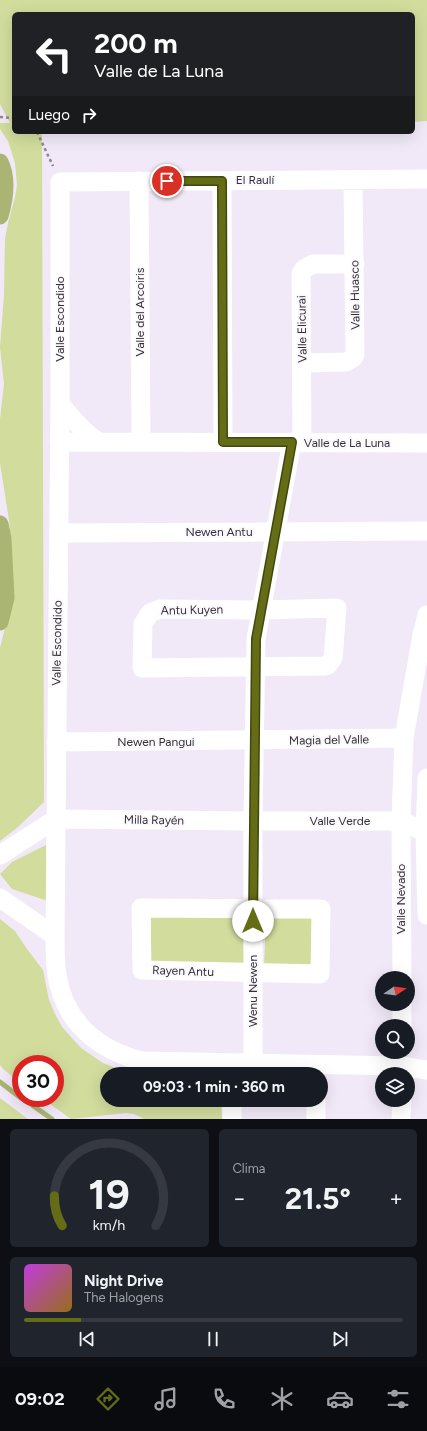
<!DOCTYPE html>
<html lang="es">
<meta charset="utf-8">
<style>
body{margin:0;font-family:Figtree,sans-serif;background:#20242c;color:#f1f3f6;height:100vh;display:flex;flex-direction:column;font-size:15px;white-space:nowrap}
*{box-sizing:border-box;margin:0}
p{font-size:13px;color:#9ea1a6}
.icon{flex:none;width:22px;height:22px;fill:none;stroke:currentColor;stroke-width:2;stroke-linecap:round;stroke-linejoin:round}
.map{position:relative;height:1119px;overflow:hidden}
.panel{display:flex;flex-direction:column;gap:10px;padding:10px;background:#0d0f14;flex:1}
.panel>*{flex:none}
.banner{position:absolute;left:12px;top:12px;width:403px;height:122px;border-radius:6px;box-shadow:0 4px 16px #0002;background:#202124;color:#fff;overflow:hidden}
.needle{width:26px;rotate:77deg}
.tools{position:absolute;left:375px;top:971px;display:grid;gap:8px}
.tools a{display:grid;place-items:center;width:40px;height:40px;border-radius:50%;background:#171b24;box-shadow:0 4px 16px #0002;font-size:20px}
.speed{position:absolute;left:12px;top:1055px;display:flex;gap:8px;font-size:20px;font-weight:700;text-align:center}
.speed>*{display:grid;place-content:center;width:52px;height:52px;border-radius:50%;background:#171b24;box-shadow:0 4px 16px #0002;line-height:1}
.speed .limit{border:6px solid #d22;background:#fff;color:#111}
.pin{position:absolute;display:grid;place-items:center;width:34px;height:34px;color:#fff;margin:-17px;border:2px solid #fff;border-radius:50%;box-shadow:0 1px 4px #0007}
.me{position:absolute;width:44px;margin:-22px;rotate:0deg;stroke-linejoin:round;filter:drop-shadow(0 0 3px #0008)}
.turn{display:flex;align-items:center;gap:14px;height:84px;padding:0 16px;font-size:18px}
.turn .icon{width:52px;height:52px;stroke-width:2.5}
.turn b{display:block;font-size:28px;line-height:34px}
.then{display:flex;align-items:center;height:38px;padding:0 16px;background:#0003;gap:8px;font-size:15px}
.big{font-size:30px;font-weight:700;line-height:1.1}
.panel .widget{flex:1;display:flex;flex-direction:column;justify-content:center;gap:6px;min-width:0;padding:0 14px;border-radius:6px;background:#20242c}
.panel .dial{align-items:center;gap:0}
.dial svg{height:104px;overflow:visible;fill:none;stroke:#363941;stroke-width:7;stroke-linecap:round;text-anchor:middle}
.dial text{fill:#f1f3f6;stroke:none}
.song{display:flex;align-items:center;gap:12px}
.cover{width:48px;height:48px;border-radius:6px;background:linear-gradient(135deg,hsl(290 70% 55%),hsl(40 70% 35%))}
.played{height:4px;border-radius:2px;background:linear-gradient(90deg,#646d15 15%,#363941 15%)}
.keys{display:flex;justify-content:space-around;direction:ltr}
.heat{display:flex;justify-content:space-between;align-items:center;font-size:22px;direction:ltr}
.panel .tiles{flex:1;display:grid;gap:10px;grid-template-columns:1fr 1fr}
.widget:last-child{grid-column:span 2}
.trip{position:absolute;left:100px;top:1067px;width:228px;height:40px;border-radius:20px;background:#171b24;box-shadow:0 4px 16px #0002;font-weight:700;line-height:40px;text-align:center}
.dock{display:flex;height:64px;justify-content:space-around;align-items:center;background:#090b0e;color:#9ea1a6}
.dock .icon{width:28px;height:28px}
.dock .on{color:#646d15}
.dock b{font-size:18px;color:#f1f3f6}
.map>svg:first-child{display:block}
.grass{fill:#d1dc9d}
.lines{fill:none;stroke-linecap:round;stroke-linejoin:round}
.stream{stroke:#aab573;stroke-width:5}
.canal{stroke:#aab573;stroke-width:17}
.path{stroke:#8c8790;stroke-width:2.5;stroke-dasharray:3 3;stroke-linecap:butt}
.minor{stroke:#fff;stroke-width:19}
.route-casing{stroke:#41470e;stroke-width:10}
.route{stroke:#646d15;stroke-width:7}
.labels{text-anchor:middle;stroke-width:4;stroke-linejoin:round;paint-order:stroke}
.street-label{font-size:12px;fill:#343136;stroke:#fbf8fe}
</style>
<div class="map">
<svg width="427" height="1119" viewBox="0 0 427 1119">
<rect width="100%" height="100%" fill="#f1e9f7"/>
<!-- grass -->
<path class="grass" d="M0 0H427V121L413 122V14H14V132H42L44 802 18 827 0 841V648L13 595 11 544 9 520 0 463V419L4 384 0 347 4 295 5 239 8 223 15 197 17 185 15 163 8 141 0 129V123H10L0 104Z
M46 845 48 901 12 889 0 874 12 862Z
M312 912V969L264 968 266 913Z
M151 915H243L244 967 151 966Z
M0 919 15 931 27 949 43 970 49 1000 55 1014 62 1027 81 1048 103 1063 127 1072 181 1074H107V1100H221L222 1119H144L134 1114 126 1113 71 1119 42 1098H55V1064H21V1083L3 1069 0 1065Z
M0 1098 28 1119H0Z"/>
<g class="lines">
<!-- stream -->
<path class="stream" d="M0 1082 21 1098
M22 1098 52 1119"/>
<!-- canal -->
<path class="canal" d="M0 162C8 178 5 199 0 216
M0 524 3 539 6 598 0 622"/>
<!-- path -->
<path class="path" d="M0 117 14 118
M37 132 53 166"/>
<!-- minor -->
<path class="minor" d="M427 179 60 182V403L55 936C55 949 55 963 57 975 64 1022 98 1050 142 1061L402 1066 427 1070
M139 181 141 442
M222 181 223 442
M303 363 346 362 353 358 355 355 353 180
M60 403C71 418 83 431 98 442
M59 442 427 443
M302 443 301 274 304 269 313 264H355
M59 533 427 531
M337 608 333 658 328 665 324 666 142 668 143 624 150 613 160 609 261 610Z
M56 742 404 738
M427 778 425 832 427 915
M56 819 253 821H401L425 832
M0 855 56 819
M0 898 55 936
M141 908 321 909 320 974 142 970Z
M402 978 401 821 404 738 422 635 427 615
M402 1004V1026
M253 1063V821L256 639 292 442
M232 1100V1119
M316 1100V1119
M401 1119 402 1100"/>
</g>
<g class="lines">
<defs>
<path id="route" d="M167 181H222L223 442H292L256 639 253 921"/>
</defs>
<!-- route casing -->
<use href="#route" class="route-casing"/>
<!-- route -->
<use href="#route" class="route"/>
</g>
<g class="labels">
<!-- street labels -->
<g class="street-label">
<text x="255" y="184">El Raulí</text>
<text transform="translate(355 295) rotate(-91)" y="4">Valle Huasco</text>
<text transform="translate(140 312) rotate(-90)" y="4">Valle del Arcoiris</text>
<text transform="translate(60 319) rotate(-90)" y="4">Valle Escondido</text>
<text transform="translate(302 329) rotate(-91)" y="4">Valle Elicurai</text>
<text x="347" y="447">Valle de La Luna</text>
<text x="219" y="536">Newen Antu</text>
<text transform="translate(192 610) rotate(-1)" y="4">Antu Kuyen</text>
<text transform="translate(57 643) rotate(-89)" y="4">Valle Escondido</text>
<text transform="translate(329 740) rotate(-1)" y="4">Magia del Valle</text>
<text x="156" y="746">Newen Pangui</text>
<text transform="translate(154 820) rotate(1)" y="4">Milla Rayén</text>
<text x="340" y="825">Valle Verde</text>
<text transform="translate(401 899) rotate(-90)" y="4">Valle Nevado</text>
<text transform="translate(183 971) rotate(2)" y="4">Rayen Antu</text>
<text transform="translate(253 991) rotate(-90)" y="4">Wenu Newen</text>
</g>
</g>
</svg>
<div class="tools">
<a><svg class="needle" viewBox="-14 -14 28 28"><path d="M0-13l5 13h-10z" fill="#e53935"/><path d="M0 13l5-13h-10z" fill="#9ea1a6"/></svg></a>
<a><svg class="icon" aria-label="search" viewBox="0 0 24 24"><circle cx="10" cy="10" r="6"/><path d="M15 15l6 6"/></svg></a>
<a><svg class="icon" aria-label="layers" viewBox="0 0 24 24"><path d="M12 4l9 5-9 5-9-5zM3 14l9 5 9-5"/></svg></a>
</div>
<div class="speed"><div class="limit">30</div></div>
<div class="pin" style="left:167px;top:181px;background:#d93025"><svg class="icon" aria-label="arrive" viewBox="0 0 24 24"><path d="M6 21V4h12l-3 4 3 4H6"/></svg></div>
<svg class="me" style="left:253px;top:921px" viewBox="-20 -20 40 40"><circle r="19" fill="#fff"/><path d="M0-13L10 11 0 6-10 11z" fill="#646d15"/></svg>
<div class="trip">09:03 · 1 min · 360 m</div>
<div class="banner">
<div class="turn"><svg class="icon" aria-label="left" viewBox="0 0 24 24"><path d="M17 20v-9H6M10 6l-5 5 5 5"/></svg><div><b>200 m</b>Valle de La Luna</div></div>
<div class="then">Luego<svg class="icon" aria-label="right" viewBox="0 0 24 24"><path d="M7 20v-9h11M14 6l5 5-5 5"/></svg></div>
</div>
</div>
<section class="panel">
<div class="tiles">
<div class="widget dial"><svg viewBox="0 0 100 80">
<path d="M14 69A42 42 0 1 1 86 69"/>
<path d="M14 69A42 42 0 0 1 8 46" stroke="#646d15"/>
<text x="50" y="56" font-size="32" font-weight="700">19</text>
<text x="50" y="72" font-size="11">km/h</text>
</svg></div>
<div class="widget"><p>Clima</p>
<div class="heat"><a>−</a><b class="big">21.5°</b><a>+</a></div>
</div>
<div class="widget">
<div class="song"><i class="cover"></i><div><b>Night Drive</b><p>The Halogens</p></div></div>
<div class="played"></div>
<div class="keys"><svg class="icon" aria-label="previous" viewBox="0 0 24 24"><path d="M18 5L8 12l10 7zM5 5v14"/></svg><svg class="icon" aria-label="pause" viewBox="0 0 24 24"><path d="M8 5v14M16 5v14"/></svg><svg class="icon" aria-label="next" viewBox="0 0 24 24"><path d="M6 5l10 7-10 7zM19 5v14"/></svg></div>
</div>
</div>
</section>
<nav class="dock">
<b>09:02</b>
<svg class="icon on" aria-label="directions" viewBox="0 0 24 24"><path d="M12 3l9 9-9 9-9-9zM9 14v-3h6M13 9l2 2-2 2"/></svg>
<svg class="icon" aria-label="music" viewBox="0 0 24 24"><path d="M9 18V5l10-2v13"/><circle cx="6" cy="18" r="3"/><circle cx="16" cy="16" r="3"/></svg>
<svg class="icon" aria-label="phone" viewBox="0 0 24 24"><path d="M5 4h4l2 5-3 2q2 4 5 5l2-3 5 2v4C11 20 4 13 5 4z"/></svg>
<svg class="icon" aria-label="climate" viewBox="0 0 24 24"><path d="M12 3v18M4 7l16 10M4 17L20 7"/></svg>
<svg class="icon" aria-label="car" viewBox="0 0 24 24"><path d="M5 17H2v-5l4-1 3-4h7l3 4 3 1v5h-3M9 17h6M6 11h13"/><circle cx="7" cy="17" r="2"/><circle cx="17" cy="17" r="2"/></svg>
<svg class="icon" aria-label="filters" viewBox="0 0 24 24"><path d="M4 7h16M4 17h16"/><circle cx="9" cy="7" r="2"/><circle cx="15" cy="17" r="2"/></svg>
</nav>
